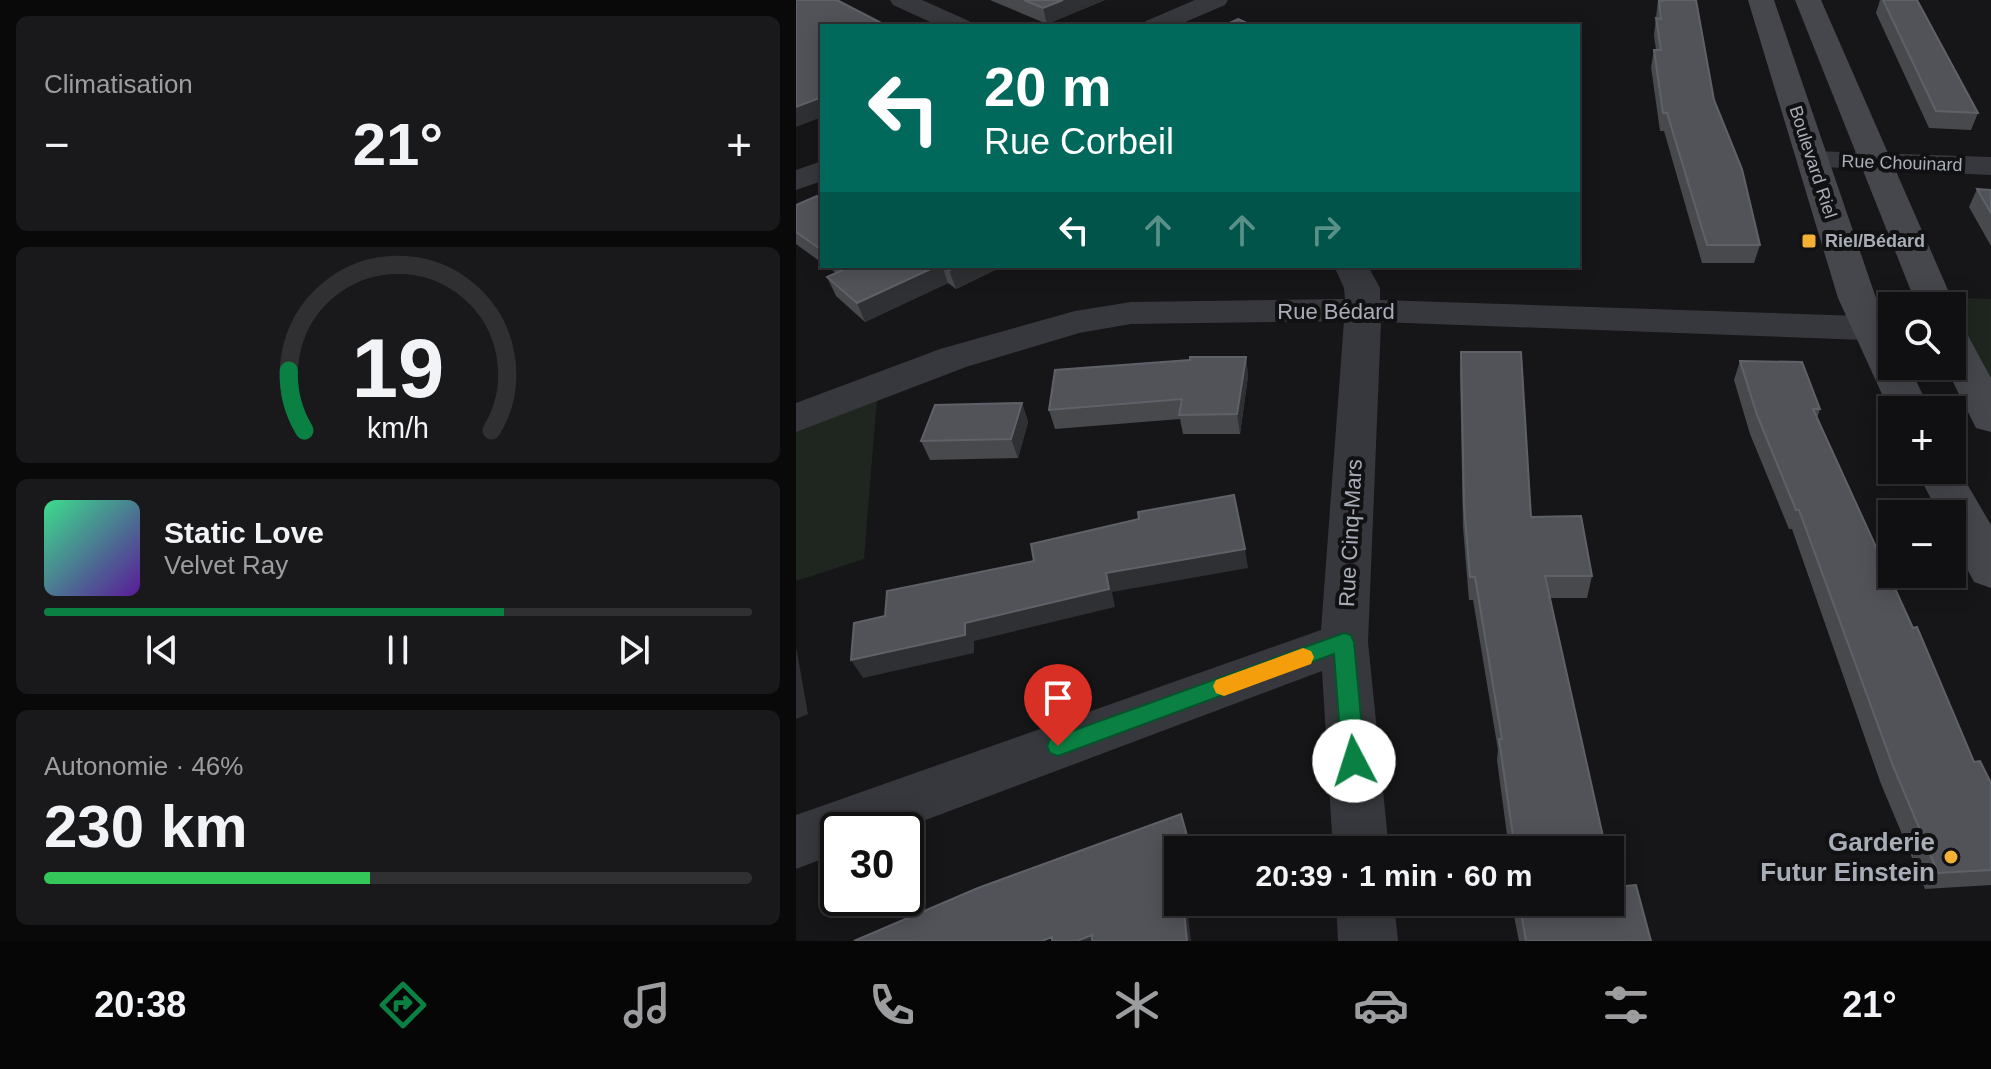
<!DOCTYPE html>
<html lang="fr">
<meta charset="utf-8">
<style>
body{margin:0;font-family:Arial,sans-serif;background:#19191b;color:#f1f3f6;height:100vh;display:flex;flex-direction:column;font-size:30px;white-space:nowrap}
*{box-sizing:border-box;margin:0}
p{font-size:26px;color:#9c9d9f}
.icon{flex:none;width:44px;height:44px;fill:none;stroke:currentColor;stroke-width:2;stroke-linecap:round;stroke-linejoin:round}
.map{position:relative;flex:1;overflow:hidden}
.panel{display:flex;flex-direction:column;gap:16px;padding:16px;background:#09090a;width:796px}
.panel>*{flex:none}
.banner{position:absolute;left:24px;top:24px;width:760px;height:244px;border-radius:0px;box-shadow:0 4px 20px #0003,0 0 0 2px #303032;background:#00695c;color:#fff;overflow:hidden}
.fabs{position:absolute;left:1082px;top:292px;display:grid;gap:16px}
.fabs a{display:grid;place-items:center;width:88px;height:88px;border-radius:0px;background:#101012;box-shadow:0 4px 20px #0003,0 0 0 2px #303032;font-size:40px}
.speed{position:absolute;left:24px;top:812px;display:flex;gap:16px;font-size:40px;font-weight:700;text-align:center}
.speed>*{display:grid;place-content:center;width:104px;height:104px;border-radius:50%;background:#101012;box-shadow:0 4px 20px #0003,0 0 0 2px #303032;line-height:1}
.speed .limit{border:4px solid #111;border-radius:12px;background:#fff;color:#111}
.pin{position:absolute;display:grid;place-items:center;width:68px;height:68px;color:#fff;margin:-82px -34px;border-radius:50% 50% 50% 0;rotate:-45deg;box-shadow:0 0 8px #0007}
.pin .icon{rotate:45deg}
.me{position:absolute;width:88px;margin:-44px;rotate:355deg;stroke-linejoin:round;filter:drop-shadow(0 0 6px #0008)}
.turn{display:flex;align-items:center;gap:28px;height:168px;padding:0 32px;font-size:36px}
.turn .icon{width:104px;height:104px;stroke-width:2.5}
.turn b{display:block;font-size:56px;line-height:68px}
.lanes{display:flex;align-items:center;height:76px;padding:0 32px;background:#0003;justify-content:center;gap:40px;direction:ltr}
.lanes .off{opacity:.35}
.big{font-size:60px;font-weight:700;line-height:1.1}
.panel .widget{flex:1;display:flex;flex-direction:column;justify-content:center;gap:12px;min-width:0;padding:0 28px;border-radius:12px;background:#19191b}
.panel .dial{align-items:center;gap:0}
.dial svg{height:208px;overflow:visible;fill:none;stroke:#303032;stroke-width:7;stroke-linecap:round;text-anchor:middle}
.dial text{fill:#f1f3f6;stroke:none}
.song{display:flex;align-items:center;gap:24px}
.cover{width:96px;height:96px;border-radius:12px;background:linear-gradient(135deg,hsl(150 70% 55%),hsl(270 70% 35%))}
.played{height:8px;border-radius:4px;background:linear-gradient(90deg,#0b8043 65%,#303032 65%)}
.keys{display:flex;justify-content:space-around;direction:ltr}
.heat{display:flex;justify-content:space-between;align-items:center;font-size:44px;direction:ltr}
.charge{height:12px;border-radius:6px;background:linear-gradient(90deg,#34c759 46%,#303032 0)}
.trip{position:absolute;left:368px;top:836px;width:460px;height:80px;border-radius:0px;background:#101012;box-shadow:0 4px 20px #0003,0 0 0 2px #303032;font-weight:700;line-height:80px;text-align:center}
.tab-bar{display:flex;height:128px;justify-content:space-around;align-items:center;background:#060607;color:#9c9d9f}
.tab-bar .icon{width:56px;height:56px}
.tab-bar .active{color:#0b8043}
.tab-bar b{font-size:36px;color:#f1f3f6}
main{display:flex;flex:1;min-height:0}
.map>svg:first-child{display:block}
.green{fill:#1e261f}
.lines{fill:none;stroke-linecap:round;stroke-linejoin:round}
.street{fill:#37383d;fill-rule:evenodd}
.secondary{fill:#45474d;fill-rule:evenodd}
.wall{fill:#47494d}
.shaded-wall{fill:#2f3033}
.building{fill:#525359;stroke:#5f6168;stroke-width:2}
.route{fill:#0b8043;stroke:#07532c;stroke-width:2}
.slow{fill:#f59e0b}
.poi-dot{fill:#f2b134;stroke:#111113;stroke-width:3}
.labels{text-anchor:middle;stroke-width:8;stroke-linejoin:round;paint-order:stroke}
.far-street-label{font-size:18px;fill:#a8adb8;stroke:#111113}
.far-poi-label{font-size:18px;font-weight:bold;fill:#a8adb8;stroke:#111113;text-anchor:start}
.street-label{font-size:22px;fill:#a8adb8;stroke:#111113}
.near-poi-label{font-size:26px;font-weight:bold;fill:#a8adb8;stroke:#111113;text-anchor:end}
</style>
<main>
<section class="panel">
<div class="widget"><p>Climatisation</p>
<div class="heat"><a>−</a><b class="big">21°</b><a>+</a></div>
</div>
<div class="widget dial"><svg viewBox="0 0 100 80">
<path d="M14 69A42 42 0 1 1 86 69"/>
<path d="M14 69A42 42 0 0 1 8 46" stroke="#0b8043"/>
<text x="50" y="56" font-size="32" font-weight="700">19</text>
<text x="50" y="72" font-size="11">km/h</text>
</svg></div>
<div class="widget">
<div class="song"><i class="cover"></i><div><b>Static Love</b><p>Velvet Ray</p></div></div>
<div class="played"></div>
<div class="keys"><svg class="icon" aria-label="previous" viewBox="0 0 24 24"><path d="M18 5L8 12l10 7zM5 5v14"/></svg><svg class="icon" aria-label="pause" viewBox="0 0 24 24"><path d="M8 5v14M16 5v14"/></svg><svg class="icon" aria-label="next" viewBox="0 0 24 24"><path d="M6 5l10 7-10 7zM19 5v14"/></svg></div>
</div>
<div class="widget"><p>Autonomie · 46%</p><b class="big">230 km</b><div class="charge"></div></div>
</section>
<div class="map">
<svg width="1195" height="941" viewBox="0 0 1195 941">
<rect width="100%" height="100%" fill="#161618"/>
<!-- green -->
<path class="green" d="M1136 297 1195 299V400L1156 341V306Z
M82 385 68 559 0 581V418Z"/>
<g class="lines">
<!-- street -->
<path class="street" d="M94 0H126L173 21 177 26H143L97 5Z
M399 0H432L429 5 380 26H346L350 21Z
M1017 151 1195 157V175L1006 166 1002 160 1006 154Z
M26 161V181L0 190V170Z
M538 266H572L584 288V300L1096 317V341L585 322 572 642 593 850H537L526 671 103 830H42V853L0 869V815L525 630 548 321 335 324 283 333 170 367 0 432V403L144 349 279 311 335 302 549 299 548 288Z
M540 902H598L602 941H542Z"/>
<!-- secondary -->
<path class="secondary" d="M952 0H978L1080 298 1096 332V366H1113L1134 410H1096V416L1042 298Z
M999 0H1025L1159 306 1156 310V306H1121Z
M1156 329 1170 332 1195 378V432L1180 428 1149 366H1156Z
M1156 458 1195 525V588L1178 582 1156 540V514H1143L1120 470H1156Z"/>
</g>
<!-- wall -->
<path class="wall" d="M194 0H309L251 24Z
M862 0H900L918 100 964 245 958 263H906L868 131H864L855 67 858 50H860L858 35Z
M1084 0H1121L1182 113 1175 130 1133 128 1080 13Z
M1181 189 1195 190V246L1173 207Z
M26 197V263L0 244V205Z
M31 266H200L201 269 160 289 152 283 69 322 40 296 31 277 40 273Z
M664 266H732V268Z
M665 352 735 517 796 576 791 598H754L810 850H713L701 760 702 750 677 600H673L667 527 664 374Z
M450 357 452 376 444 434H387L384 419 259 429 253 410Z
M944 361 1024 409 1021 418 1178 762 1195 783V885L1129 889 1085 784 996 529H993L954 434 938 380Z
M226 403 232 422 222 458 134 460 125 441Z
M818 887 855 941H723L718 916 720 902H814Z"/>
<!-- shaded-wall -->
<path class="shaded-wall" d="M267 0H309L251 24 247 8Z
M26 97V117L0 127V107Z
M141 266H146L152 283 69 322 61 303Z
M162 266H200L201 269 160 289 153 270Z
M450 357 452 376 444 434 441 414Z
M226 403 232 422 222 458 215 439Z
M449 549 452 568 316 592 319 607 178 641V653L67 678 55 660 169 623 310 573Z
M0 649 1 652 12 714 0 719Z
M387 902H410L412 908 392 916 395 941H391Z
M296 935 299 941H281Z"/>
<!-- building -->
<path class="building" d="M0 0H41L91 26H26V97L0 107Z
M228 0H267L247 8Z
M866 0H900L918 100 946 169 964 245H911L871 113H867L858 50H865L860 18 865 19 863 1H866Z
M1087 0H1121L1182 113 1140 111Z
M442 19 457 26H427Z
M1181 189 1195 190V213Z
M21 196 24 198 26 197V250L0 232V205Z
M48 266H141L61 303 31 277 51 268Z
M148 266H162L153 270Z
M665 352H725L735 517 785 516 796 576H749L810 850H719L703 739H706L679 577H674L668 505Z
M394 357H450L441 414 383 415 386 399 253 410 259 370 394 360Z
M944 361 1006 362 1024 409H1017L1117 628 1121 627 1178 762 1184 761 1195 783V870L1142 873 1097 766 1003 510H1000L961 415Z
M226 403 215 439 125 441 139 405Z
M438 495 449 549 310 573 313 589 169 623V635L55 660 58 623 89 616 91 591 238 561 235 544 343 519 342 512Z
M385 814 395 850H382V902H387L391 941H296V935L281 941H256V937L246 941H58L182 888Z
M814 870 818 887 840 885 855 941H730L723 902H814Z"/>
<!-- route -->
<path class="route" d="M548 633 555 635 558 642 569 761 566 768 558 771 549 768 546 761 538 654 262 756 254 753 251 746 254 739Z"/>
<!-- slow -->
<path class="slow" d="M507 648 515 651 518 657 515 664 428 696 420 693 417 686 420 680Z"/>
<!-- markers -->
<g class="poi-dot">
<rect x="1005" y="233" width="16" height="16" rx="4"/>
<circle cx="1155" cy="857" r="8"/>
</g>
<g class="labels">
<!-- far-street labels -->
<g class="far-street-label">
<text transform="translate(1017 162) rotate(72)" y="6">Boulevard Riel</text>
<text transform="translate(1106 163) rotate(2)" y="6">Rue Chouinard</text>
</g>
<!-- far-poi labels -->
<g class="far-poi-label">
<text x="1029" y="247">Riel/Bédard</text>
</g>
<!-- street labels -->
<g class="street-label">
<text x="540" y="319">Rue Bédard</text>
<text transform="translate(554 533) rotate(-87)" y="8">Rue Cinq-Mars</text>
</g>
<!-- near-poi labels -->
<g class="near-poi-label">
<text x="1139" y="851">Garderie<tspan x="1139" dy="30">Futur Einstein</tspan></text>
</g>
</g>
</svg>
<div class="fabs">
<a><svg class="icon" aria-label="search" viewBox="0 0 24 24"><circle cx="10" cy="10" r="6"/><path d="M15 15l6 6"/></svg></a>
<a>+</a>
<a>−</a>
</div>
<div class="speed"><div class="limit">30</div></div>
<div class="pin" style="left:262px;top:746px;background:#d93025"><svg class="icon" aria-label="arrive" viewBox="0 0 24 24"><path d="M6 21V4h12l-3 4 3 4H6"/></svg></div>
<svg class="me" style="left:558px;top:761px" viewBox="-20 -20 40 40"><circle r="19" fill="#fff"/><path d="M0-13L10 11 0 6-10 11z" fill="#0b8043"/></svg>
<div class="trip">20:39 · 1 min · 60 m</div>
<div class="banner">
<div class="turn"><svg class="icon" aria-label="left" viewBox="0 0 24 24"><path d="M17 20v-9H6M10 6l-5 5 5 5"/></svg><div><b>20 m</b>Rue Corbeil</div></div>
<div class="lanes"><svg class="icon" aria-label="left" viewBox="0 0 24 24"><path d="M17 20v-9H6M10 6l-5 5 5 5"/></svg><svg class="icon off" aria-label="ahead" viewBox="0 0 24 24"><path d="M12 20V5M6 11l6-6 6 6"/></svg><svg class="icon off" aria-label="ahead" viewBox="0 0 24 24"><path d="M12 20V5M6 11l6-6 6 6"/></svg><svg class="icon off" aria-label="right" viewBox="0 0 24 24"><path d="M7 20v-9h11M14 6l5 5-5 5"/></svg></div>
</div>
</div>
</main>
<nav class="tab-bar">
<b>20:38</b>
<svg class="icon active" aria-label="directions" viewBox="0 0 24 24"><path d="M12 3l9 9-9 9-9-9zM9 14v-3h6M13 9l2 2-2 2"/></svg>
<svg class="icon" aria-label="music" viewBox="0 0 24 24"><path d="M9 18V5l10-2v13"/><circle cx="6" cy="18" r="3"/><circle cx="16" cy="16" r="3"/></svg>
<svg class="icon" aria-label="phone" viewBox="0 0 24 24"><path d="M5 4h4l2 5-3 2q2 4 5 5l2-3 5 2v4C11 20 4 13 5 4z"/></svg>
<svg class="icon" aria-label="climate" viewBox="0 0 24 24"><path d="M12 3v18M4 7l16 10M4 17L20 7"/></svg>
<svg class="icon" aria-label="car" viewBox="0 0 24 24"><path d="M5 17H2v-5l4-1 3-4h7l3 4 3 1v5h-3M9 17h6M6 11h13"/><circle cx="7" cy="17" r="2"/><circle cx="17" cy="17" r="2"/></svg>
<svg class="icon" aria-label="filters" viewBox="0 0 24 24"><path d="M4 7h16M4 17h16"/><circle cx="9" cy="7" r="2"/><circle cx="15" cy="17" r="2"/></svg>
<b>21°</b>
</nav>
